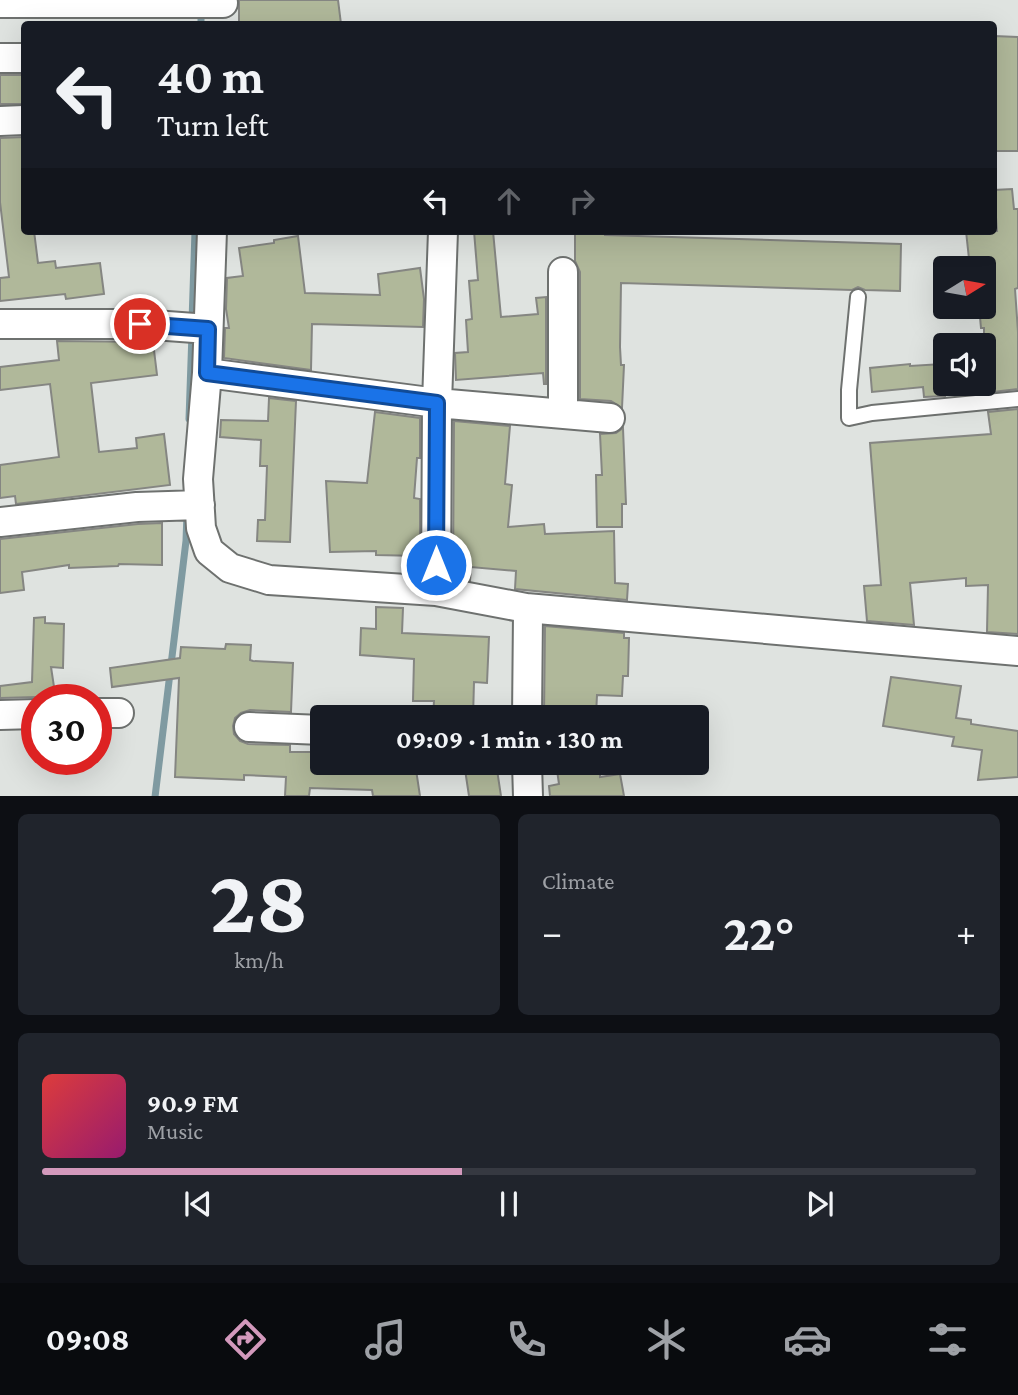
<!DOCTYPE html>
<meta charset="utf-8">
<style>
body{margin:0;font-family:"Crimson Pro",serif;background:#20242c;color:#f1f3f6;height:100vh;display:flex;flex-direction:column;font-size:26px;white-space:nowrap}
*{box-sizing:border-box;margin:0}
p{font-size:23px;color:#9ea1a6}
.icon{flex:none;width:38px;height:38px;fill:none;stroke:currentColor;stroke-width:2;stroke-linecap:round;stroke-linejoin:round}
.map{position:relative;height:796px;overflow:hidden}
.drawer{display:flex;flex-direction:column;gap:18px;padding:18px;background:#0d0f14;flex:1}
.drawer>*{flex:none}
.hud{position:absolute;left:21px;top:21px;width:976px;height:214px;border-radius:7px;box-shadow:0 7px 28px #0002;background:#171b24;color:#f1f3f6;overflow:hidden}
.needle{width:46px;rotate:79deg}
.fabs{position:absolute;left:933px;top:256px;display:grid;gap:14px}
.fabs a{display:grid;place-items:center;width:63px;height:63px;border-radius:7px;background:#171b24;box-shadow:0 7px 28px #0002;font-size:35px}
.speed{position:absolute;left:21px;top:684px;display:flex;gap:14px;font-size:35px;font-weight:700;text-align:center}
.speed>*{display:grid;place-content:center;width:91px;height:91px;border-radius:50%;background:#171b24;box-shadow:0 7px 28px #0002;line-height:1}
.speed .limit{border:10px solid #d22;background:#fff;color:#111}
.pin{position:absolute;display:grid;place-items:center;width:60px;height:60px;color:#fff;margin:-30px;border:4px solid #fff;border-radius:50%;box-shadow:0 2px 7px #0007}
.me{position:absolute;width:77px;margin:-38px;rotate:0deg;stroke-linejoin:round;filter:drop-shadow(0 0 5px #0008)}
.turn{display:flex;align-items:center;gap:24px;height:147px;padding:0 21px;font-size:32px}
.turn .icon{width:91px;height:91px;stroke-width:2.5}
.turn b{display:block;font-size:49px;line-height:60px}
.lanes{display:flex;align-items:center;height:66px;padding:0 21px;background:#0003;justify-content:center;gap:35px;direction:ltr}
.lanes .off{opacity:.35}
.big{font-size:52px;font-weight:700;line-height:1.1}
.drawer .widget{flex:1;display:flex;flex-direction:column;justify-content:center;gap:10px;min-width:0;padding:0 24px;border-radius:10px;background:#20242c}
.drawer .dial{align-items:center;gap:0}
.dial b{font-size:91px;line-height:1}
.song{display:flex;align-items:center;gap:21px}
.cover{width:84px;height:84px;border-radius:10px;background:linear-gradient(135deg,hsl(0 70% 55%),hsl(320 70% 35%))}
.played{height:7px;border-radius:4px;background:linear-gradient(90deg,#d399bc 45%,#363941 45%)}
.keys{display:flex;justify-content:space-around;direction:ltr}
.heat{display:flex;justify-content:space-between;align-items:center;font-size:38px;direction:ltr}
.drawer .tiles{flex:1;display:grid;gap:18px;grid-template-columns:1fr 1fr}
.widget:last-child{grid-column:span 2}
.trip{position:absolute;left:310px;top:705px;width:399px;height:70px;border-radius:7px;background:#171b24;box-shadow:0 7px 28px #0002;font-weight:700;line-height:70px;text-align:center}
.dock{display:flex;height:112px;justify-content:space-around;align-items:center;background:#090b0e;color:#9ea1a6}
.dock .icon{width:49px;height:49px}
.dock .current{color:#d399bc}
.dock b{font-size:32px;color:#f1f3f6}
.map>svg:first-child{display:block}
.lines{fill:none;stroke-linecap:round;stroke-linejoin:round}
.stream{stroke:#7f9aa1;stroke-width:7}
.building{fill:#b0b89a;stroke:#858682;stroke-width:2}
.service-casing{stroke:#6e716f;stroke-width:18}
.minor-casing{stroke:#6e716f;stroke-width:32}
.service{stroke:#fff;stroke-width:14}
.minor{stroke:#fff;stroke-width:28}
.route-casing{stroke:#114b97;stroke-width:18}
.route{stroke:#1a73e8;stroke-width:12}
</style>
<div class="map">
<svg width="1018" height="797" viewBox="0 0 1018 797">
<rect width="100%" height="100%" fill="#dfe3e0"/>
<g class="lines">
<!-- stream -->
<path class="stream" d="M201 24V8
M192 321 195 231
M189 419 192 333
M155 797 186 541 187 512"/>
</g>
<!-- building -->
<path class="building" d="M239 0H338L341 24H239Z
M994 36 1018 37V151H994Z
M0 75H24V104H0Z
M24 137V231H34L38 263 55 261 56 268 100 263 104 294 66 299 65 294 0 301V278L9 277 0 202V138Z
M1012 189 1014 209H1018V288L1015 289 1018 332V389L984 393V328H981L979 306H984V268H970L966 231H997L994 190Z
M474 231H493L501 317 538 314 536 298 546 297V384H544L543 373 456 380 455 353 468 352 466 320 472 319 469 281 478 280Z
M575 231H605V235L901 244 900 291 865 290 858 287 852 290 621 283 620 347 621 365H624L622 408 611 401 580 399V272L575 261Z
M298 236 305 293 380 295 378 274 420 268 424 299 423 327 312 324 311 370 224 358 225 328H229L226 309 227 278 243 276 239 248 274 243V240Z
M57 341 153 342 157 375 91 383 99 452 137 448 136 438 164 434 170 485 16 504 15 496 0 498V465L59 457 50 384 0 390V367L59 360Z
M910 364V366L942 364 945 396 924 397 923 387 872 392 870 368Z
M269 398 296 401 290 542 257 541 258 520H265L267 466H260L261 440 220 437 221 420 268 421Z
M1018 409V634L987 632 988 585 966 586V578L910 583 914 625 867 621 864 586 881 585 870 443 991 434 988 412Z
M375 412 420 418V458H417L414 498 420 499V556L376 555V551L330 552 326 481 367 483Z
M454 421 510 426 505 484 512 485 508 527 544 524 545 534 614 531 615 583 628 584 627 600 515 589 516 571 471 567 470 581 453 577Z
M623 428 626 504H622V527H597L596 475H602L600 434 616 433Z
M162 523V565L119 564 118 566 69 568V565L22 572 24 590 0 593V539L138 524Z
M376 607 403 608 402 633 489 637 487 683 474 682 473 718H433L434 701H413L414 659 360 655 361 628 376 629Z
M45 617V623L64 624 63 668 51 667 56 700 37 697 0 698V686L32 682 34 618Z
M545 626 624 633V638H629L628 676H623L622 696 597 695 596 715 554 714 553 717H544Z
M226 644 251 645 250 660 253 661 293 663 291 712 250 710 241 713 235 718 233 726 234 734 240 741 248 744 290 745V752H311V763L355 765 415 763 420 796H373L372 790 310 788 309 796H285L286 777 244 775V780L175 777 179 678 112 687 110 668 180 658 181 647 225 649Z
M891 677 961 686 956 718 971 720V724L1018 731V777L978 780 982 750 952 746 954 737 883 726Z
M464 763H496L501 796H469Z
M556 763H600V777L620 774 624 796H550L549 786 559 784Z"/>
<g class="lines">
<defs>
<path id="service" d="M858 297 849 390V418L872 413 1018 399"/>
<path id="minor" d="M0 3H223
M0 58H24
M0 121 24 120
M212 231 207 373 198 479 201 528 209 551 230 568 269 580 436 591 526 608 1018 651
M0 324H140L208 329
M207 373 437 403 610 418
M563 414V272
M0 522 137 507 200 505
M436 591 437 403 443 231
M526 608 528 614 527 718
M96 713H119
M0 715 37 714
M249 727 322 730
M527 763 528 797"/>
</defs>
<!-- service casing -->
<use href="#service" class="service-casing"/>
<!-- minor casing -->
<use href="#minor" class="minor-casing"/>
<!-- service -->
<use href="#service" class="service"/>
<!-- minor -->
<use href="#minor" class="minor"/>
</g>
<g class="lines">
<defs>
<path id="route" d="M140 324 208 329 207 373 437 403 436 565"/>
</defs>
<!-- route casing -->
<use href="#route" class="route-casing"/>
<!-- route -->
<use href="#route" class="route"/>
</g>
</svg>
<div class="fabs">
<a><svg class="needle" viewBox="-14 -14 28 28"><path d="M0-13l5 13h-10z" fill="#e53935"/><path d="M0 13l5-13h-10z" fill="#9ea1a6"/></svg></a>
<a><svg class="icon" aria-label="sound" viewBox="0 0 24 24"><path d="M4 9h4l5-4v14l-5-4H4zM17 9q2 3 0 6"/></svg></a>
</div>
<div class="speed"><div class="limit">30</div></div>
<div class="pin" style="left:140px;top:324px;background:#d93025"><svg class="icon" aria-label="arrive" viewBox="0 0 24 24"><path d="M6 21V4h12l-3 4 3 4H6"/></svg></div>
<svg class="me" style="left:436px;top:565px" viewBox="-20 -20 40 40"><circle r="17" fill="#1a73e8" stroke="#fff" stroke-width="3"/><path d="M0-11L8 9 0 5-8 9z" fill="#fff"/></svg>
<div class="trip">09:09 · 1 min · 130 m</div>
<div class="hud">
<div class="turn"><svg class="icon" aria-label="left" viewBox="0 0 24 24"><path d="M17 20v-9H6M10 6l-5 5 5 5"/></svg><div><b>40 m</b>Turn left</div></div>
<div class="lanes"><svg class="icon" aria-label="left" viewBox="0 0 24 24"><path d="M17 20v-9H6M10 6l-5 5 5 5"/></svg><svg class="icon off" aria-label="ahead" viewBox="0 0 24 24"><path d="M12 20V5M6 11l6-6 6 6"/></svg><svg class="icon off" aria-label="right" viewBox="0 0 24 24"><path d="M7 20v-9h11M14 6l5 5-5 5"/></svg></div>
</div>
</div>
<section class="drawer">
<div class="tiles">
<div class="widget dial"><b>28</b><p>km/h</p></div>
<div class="widget"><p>Climate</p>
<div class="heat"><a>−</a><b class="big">22°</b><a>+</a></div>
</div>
<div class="widget">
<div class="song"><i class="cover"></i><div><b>90.9 FM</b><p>Music</p></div></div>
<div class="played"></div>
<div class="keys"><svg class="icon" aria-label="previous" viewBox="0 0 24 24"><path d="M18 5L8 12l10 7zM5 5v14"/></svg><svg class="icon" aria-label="pause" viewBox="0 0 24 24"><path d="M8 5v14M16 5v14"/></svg><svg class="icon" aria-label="next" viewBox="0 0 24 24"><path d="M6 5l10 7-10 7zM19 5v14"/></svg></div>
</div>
</div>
</section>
<nav class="dock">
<b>09:08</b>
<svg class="icon current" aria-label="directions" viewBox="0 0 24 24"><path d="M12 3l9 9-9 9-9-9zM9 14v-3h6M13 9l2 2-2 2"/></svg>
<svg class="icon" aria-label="music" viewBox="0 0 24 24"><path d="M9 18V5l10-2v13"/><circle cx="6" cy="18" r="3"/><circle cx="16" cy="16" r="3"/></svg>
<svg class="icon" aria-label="phone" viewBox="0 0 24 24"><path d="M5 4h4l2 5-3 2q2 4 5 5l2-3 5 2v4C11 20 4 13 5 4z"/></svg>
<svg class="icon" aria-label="climate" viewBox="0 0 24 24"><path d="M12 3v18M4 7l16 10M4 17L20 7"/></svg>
<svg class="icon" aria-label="car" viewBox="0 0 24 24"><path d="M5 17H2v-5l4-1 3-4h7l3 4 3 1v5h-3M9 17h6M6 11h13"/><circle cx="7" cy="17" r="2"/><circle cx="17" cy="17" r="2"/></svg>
<svg class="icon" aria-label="filters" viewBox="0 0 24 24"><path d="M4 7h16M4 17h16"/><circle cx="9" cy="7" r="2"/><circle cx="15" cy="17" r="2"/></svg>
</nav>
